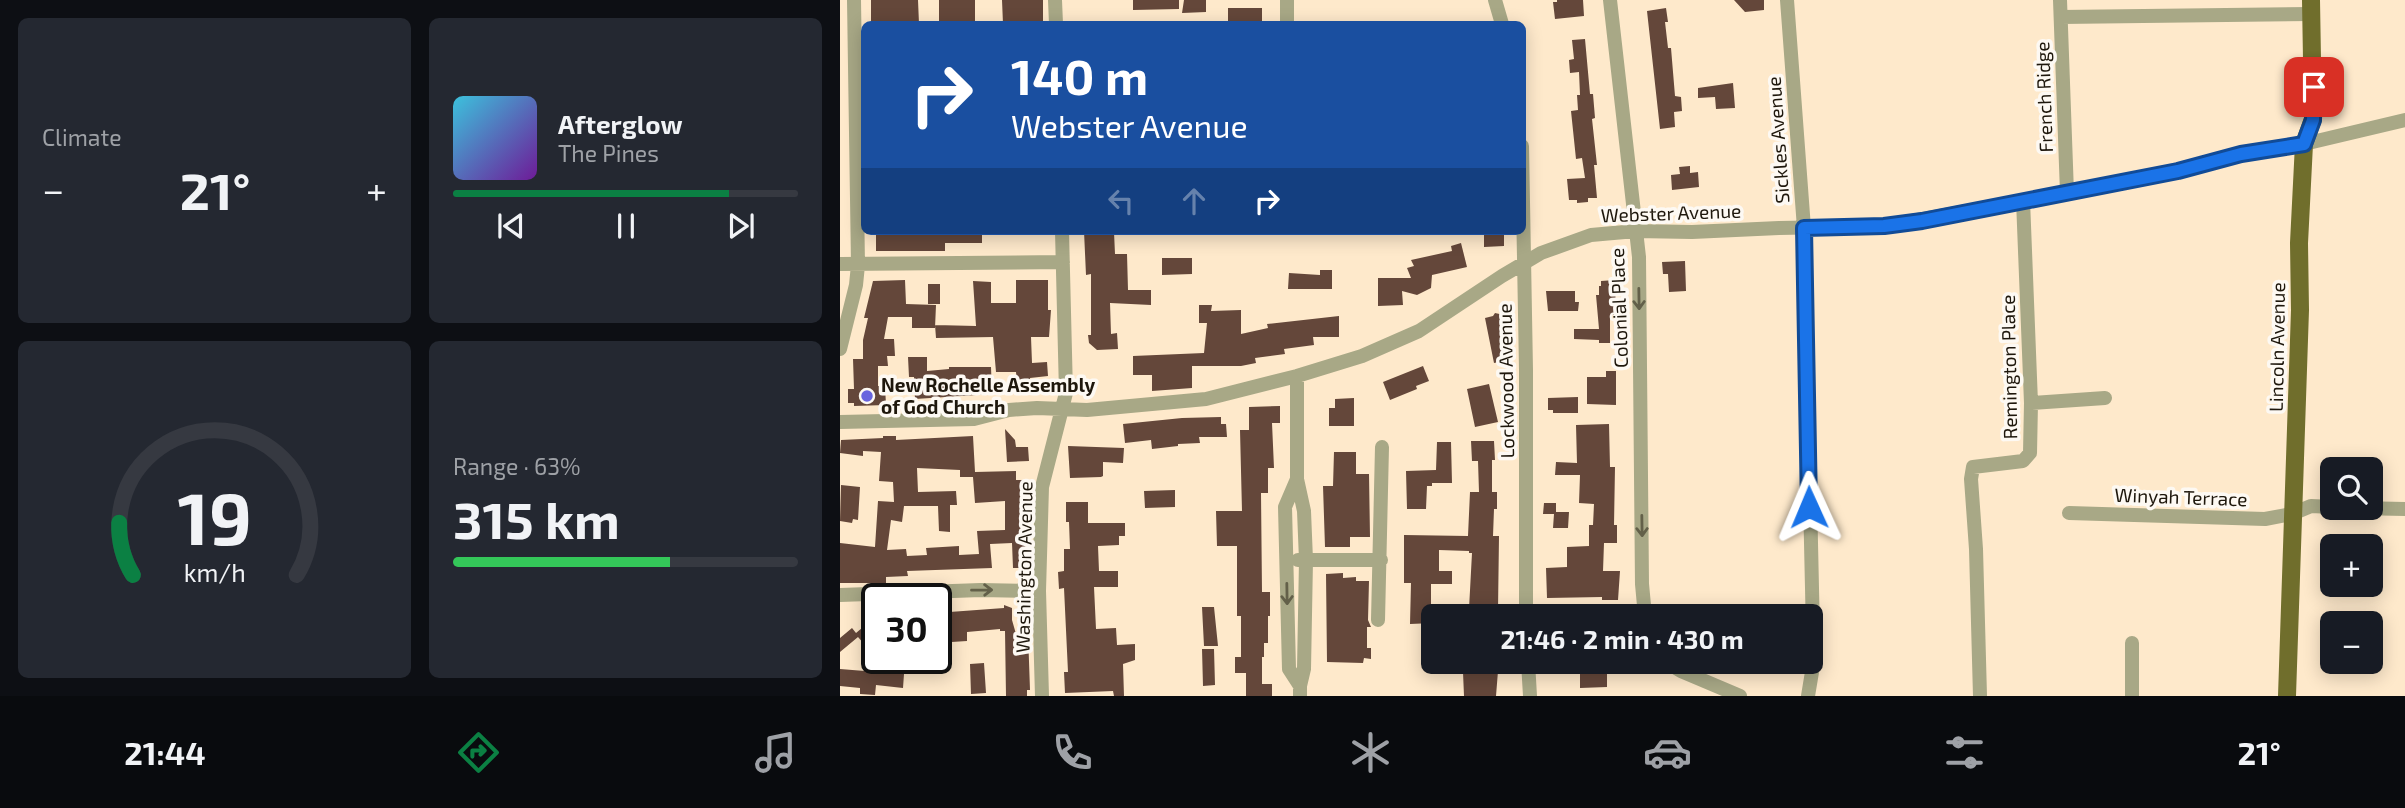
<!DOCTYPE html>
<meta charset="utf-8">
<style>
body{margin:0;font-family:"Exo 2",sans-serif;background:#242831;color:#f1f3f6;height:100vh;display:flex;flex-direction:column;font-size:26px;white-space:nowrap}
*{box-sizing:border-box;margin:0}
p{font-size:23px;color:#9ea1a6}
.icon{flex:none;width:38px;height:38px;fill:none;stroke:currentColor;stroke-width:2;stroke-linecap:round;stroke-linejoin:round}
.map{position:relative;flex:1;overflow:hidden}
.drawer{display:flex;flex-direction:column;gap:18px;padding:18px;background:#0d0f14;width:840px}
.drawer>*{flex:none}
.top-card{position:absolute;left:21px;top:21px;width:665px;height:214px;border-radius:10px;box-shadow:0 4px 18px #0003;background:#1a4fa0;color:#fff;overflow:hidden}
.fabs{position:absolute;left:1480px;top:457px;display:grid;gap:14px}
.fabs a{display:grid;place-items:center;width:63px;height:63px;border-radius:10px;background:#171b24;box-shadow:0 4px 18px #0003;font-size:35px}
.speed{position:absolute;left:21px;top:583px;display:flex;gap:14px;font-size:35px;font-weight:700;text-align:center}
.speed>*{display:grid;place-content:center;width:91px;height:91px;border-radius:50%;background:#171b24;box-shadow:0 4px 18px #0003;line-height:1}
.speed .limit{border:4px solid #111;border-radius:10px;background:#fff;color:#111}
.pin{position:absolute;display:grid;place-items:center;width:60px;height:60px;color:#fff;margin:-30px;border-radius:14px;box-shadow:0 4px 10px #0006}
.me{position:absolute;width:77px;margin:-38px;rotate:359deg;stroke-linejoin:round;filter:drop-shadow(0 0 5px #0008)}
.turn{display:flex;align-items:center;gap:24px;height:147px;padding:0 35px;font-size:32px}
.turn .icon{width:91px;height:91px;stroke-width:2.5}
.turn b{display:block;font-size:49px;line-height:60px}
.lanes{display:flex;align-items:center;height:66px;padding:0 35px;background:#0003;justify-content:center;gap:35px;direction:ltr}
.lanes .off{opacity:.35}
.big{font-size:52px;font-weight:700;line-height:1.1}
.drawer .widget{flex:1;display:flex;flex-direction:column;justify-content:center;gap:10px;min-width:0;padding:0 24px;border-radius:10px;background:#242831}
.drawer .dial{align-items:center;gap:0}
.dial svg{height:182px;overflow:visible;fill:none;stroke:#363941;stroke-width:7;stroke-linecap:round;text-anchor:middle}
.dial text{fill:#f1f3f6;stroke:none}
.song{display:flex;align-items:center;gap:21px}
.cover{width:84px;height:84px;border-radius:10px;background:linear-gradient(135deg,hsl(190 70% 55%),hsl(280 70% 35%))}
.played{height:7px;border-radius:4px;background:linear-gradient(90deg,#0b8043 80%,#363941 80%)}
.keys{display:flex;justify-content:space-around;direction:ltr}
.heat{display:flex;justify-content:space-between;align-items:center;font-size:38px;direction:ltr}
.charge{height:10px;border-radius:5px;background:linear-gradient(90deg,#34c759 63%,#363941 0)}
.drawer .tiles{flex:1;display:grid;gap:18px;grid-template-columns:repeat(2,1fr)}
.trip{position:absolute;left:581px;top:604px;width:402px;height:70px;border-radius:10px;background:#171b24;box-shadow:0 4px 18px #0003;font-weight:700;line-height:70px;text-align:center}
.tab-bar{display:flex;height:112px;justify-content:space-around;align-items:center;background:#090b0e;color:#9ea1a6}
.tab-bar .icon{width:49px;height:49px}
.tab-bar .on{color:#0b8043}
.tab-bar b{font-size:32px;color:#f1f3f6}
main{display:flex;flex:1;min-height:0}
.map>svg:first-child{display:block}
.building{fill:#64473a;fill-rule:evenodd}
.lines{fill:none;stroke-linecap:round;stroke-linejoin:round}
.minor{stroke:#a8a886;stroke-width:14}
.major{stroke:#706e2c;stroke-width:18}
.oneway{stroke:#636049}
.route-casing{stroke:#114b97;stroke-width:18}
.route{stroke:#1a73e8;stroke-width:12}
.poi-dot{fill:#6864de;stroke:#fdf9f3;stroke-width:2.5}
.labels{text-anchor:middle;stroke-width:7;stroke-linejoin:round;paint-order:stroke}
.street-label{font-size:19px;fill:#1e170c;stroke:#fdf9f3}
.poi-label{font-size:19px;font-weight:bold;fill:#1e170c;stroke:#fdf9f3;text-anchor:start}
</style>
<main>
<section class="drawer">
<div class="tiles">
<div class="widget"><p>Climate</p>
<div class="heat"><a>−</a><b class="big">21°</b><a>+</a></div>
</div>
<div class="widget">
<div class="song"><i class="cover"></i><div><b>Afterglow</b><p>The Pines</p></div></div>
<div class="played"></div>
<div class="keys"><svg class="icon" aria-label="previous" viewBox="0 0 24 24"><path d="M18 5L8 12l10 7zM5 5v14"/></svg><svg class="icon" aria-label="pause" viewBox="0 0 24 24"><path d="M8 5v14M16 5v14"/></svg><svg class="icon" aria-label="next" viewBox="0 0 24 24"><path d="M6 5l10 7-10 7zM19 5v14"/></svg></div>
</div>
<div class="widget dial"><svg viewBox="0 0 100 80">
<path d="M14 69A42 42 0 1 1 86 69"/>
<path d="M14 69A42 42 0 0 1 8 46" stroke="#0b8043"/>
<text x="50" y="56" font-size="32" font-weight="700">19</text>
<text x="50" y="72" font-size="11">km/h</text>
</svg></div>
<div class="widget"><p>Range · 63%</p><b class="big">315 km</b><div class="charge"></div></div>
</div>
</section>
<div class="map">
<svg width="1565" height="696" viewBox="0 0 1565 696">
<rect width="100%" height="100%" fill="#fee9cb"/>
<!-- building -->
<path class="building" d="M31 0H78L79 24H31Z
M99 0H135V24H99Z
M162 0H203V24H163Z
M293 0H339V9L293 10Z
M344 0H366V12L342 13Z
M717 0H743L744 16 715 19 713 2H717Z
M894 0H924V10L905 12Z
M388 8H422V24H388Z
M826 8 828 22H825L828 48H831L835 96 841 97 842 111 834 112 835 127 820 129 807 11Z
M745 39 750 94H753L755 118 752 119 757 165H754L757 198H748V202L737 203V200H729L727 179 745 178 742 158 736 159 731 111 738 110 737 95H740L739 72 730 73 729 60 734 59 732 40Z
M893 83 895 108 876 109 875 97 858 98V88Z
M850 166V173L858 172 859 187 832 190 831 175 840 174 839 167Z
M36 231H142V243H105V251H36Z
M244 231 274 232 275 254H287L288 290H311V305L270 303 271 334 277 333 278 349 257 350 249 343 248 335H251V274L246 275Z
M644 231H664V246L644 247Z
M621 243 627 267 592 275 591 288 577 295 562 291 563 305 538 306V278H571L567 268 574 266 571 260 612 251 611 246Z
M322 258H352V274L322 275Z
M845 261 846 291 829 292 828 274H823L822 262Z
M480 270H492V289H448L449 273 480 275Z
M65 280 66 304 96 305 95 328H72V317H48L44 339H54L55 356H47L48 366H38V386H45L46 405 14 406V403H8V389H14L13 359H23V340L28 318H24L33 281Z
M176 280H208V310H211L209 337H191L192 363 207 362 208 376 190 378 191 392 178 393 176 372H156L153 337 96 338 95 325 136 326 133 281 151 282V303H176Z
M775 280 776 315H770V343H759V340L734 339V329H759L756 295H759V286H761V281Z
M88 284H100V304H88Z
M706 291H735V302H739L738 311H708Z
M359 305H372L371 311 401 310V334L428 328 427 324 499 316V337H473L474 345 444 349 445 354 415 358 416 363 401 366H352V388L312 391V375H293V356L364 353 367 323H359Z
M655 313 664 315 670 348 666 349 668 360 654 363 645 318 653 316Z
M68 357H87V371L109 369V367H151L152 394 75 399 74 377H69Z
M583 366 589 381 576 386 577 389 550 400 543 382Z
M766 371H776V405L747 404V377H766Z
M649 384 658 422 635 427 627 389Z
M738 397V413H713V410H708V398Z
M514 398V426H489V408H495V399Z
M440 406V423H432L434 468H428V493H421L422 592H430V616H428V643H424V657H422V684H432V696H406V673H395V657H401V616H397V546H377L376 511H402L400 430H409V407Z
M381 417V424H386L387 437H359L360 443 338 444V446L312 449 311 440 285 443 283 424 342 418Z
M769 424 770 467H775L774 525H777V543H764L763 571H780L778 600H762V597L707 598 706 568 727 567V547L749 546V525H753L754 504 739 503 740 475H715L716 462 737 463 736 425Z
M165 429 175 440 176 447H188L189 461 167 462Z
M43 436H56V440L133 436 135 472 176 471V480H183V542H185L187 568H173L172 543 150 544 152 568 67 571 68 576 46 577V583H0V543L35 547 38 501 54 502 53 482 39 481 41 452 23 451V456L0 453 1 440 43 438ZM77 468 120 470V477H133L135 503 165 501V530L137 531 139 554 119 555V546L86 548 87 555 67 556 66 549 47 550 51 520 62 522 64 506H98L99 531 110 532V505H117L116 491 78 492Z
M631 441H654L655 460H652V492H657V509H654L653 536H659L658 610 629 609 632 553H629V551L599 550V571H612V584H591V610H593V623L570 624 571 583H564V535L628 536 630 492H639L638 461H632Z
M597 442H611L612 483H592V486H587L586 509H567L566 471 596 470Z
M228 446 284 448 283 463 263 462V476L261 477 230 478Z
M494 452H516V474H529L530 537H510V547H485L483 486H493Z
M1 485 20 487 18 520 13 519 12 523 0 521Z
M335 490V507L305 508 304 491Z
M226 502H248V523H285V536H279V545L258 546 259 571H278V587H254L256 629 276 628 277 645 295 644V660L283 664 284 696H274L273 691 225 693 224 672H228L224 588 219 589 218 572 224 571V549H230L229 522H226Z
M704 503H716V512H729L728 528H713L714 514H703Z
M503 573V578L516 577V581H529L528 620 531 627H527V648H531V659L524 658 523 663 487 662 486 574Z
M164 605 172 608V620L176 634 188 633 190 690H187V696H166L165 631H160V629L127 632V641L96 643V613L164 608Z
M362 607H374L378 646H364Z
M28 623 37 635 25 645 18 637 0 652V638L12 628 16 633Z
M362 649H374L375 685 363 686Z
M38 658 65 660 63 688 36 685 35 695 20 694V688L0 686V669L37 672Z
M144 663 146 693 131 694 130 664Z
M740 663H767V687L740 688Z
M658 671 656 696H624L623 672Z"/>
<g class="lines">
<!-- minor -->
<path class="minor" d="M215 0 216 24
M447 0V24
M655 0 662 24
M770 0 799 257 802 584 805 616
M947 0 964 228 973 633 972 672 968 696
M1220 0 1227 193
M1221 17 1471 14
M682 146 686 370V616
M0 264 223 262
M0 349 16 285 18 265 14 0
M457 376V479L464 511 466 560 464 669 460 686V696
M1191 403 1265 398
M0 422 134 419 169 410 197 408 247 410 366 399 457 376 522 356 579 331 662 276 701 253 751 235 796 231 852 232 939 228 1044 226 1227 193 1338 171 1378 159 1464 144 1565 120
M457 479 445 507 449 669 460 686
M1516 508 1565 509
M1229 513 1425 519 1452 514 1471 506 1493 507
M458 560H541
M0 595 141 590 199 591
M538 620 542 447
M688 662 690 696
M826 662 841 671 900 696
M202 696 199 591 202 487 226 393 222 231
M1140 696 1136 549 1131 479 1133 467 1183 461 1190 453 1191 403 1183 200
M1292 696V643"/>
<!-- major -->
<path class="major" d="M1447 696 1460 310 1459 243 1464 144 1473 119 1471 0"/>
</g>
<!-- one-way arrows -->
<defs><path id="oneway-shaft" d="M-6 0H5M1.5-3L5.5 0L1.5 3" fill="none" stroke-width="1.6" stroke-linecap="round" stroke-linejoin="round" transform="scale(1.75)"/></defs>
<g class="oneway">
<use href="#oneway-shaft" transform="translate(799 299) rotate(89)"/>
<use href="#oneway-shaft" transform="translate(802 526) rotate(89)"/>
<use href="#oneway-shaft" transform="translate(142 590) rotate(-1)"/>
<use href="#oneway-shaft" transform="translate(447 594) rotate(89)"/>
</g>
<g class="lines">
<defs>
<path id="route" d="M969 507 964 228 1044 226 1082 221 1338 171 1401 154 1464 144 1473 120 1474 87"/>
</defs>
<!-- route casing -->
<use href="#route" class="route-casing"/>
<!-- route -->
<use href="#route" class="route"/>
</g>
<!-- markers -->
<circle class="poi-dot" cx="27" cy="396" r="7"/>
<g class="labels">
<!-- street labels -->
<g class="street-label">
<text transform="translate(1204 97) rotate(-92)" y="7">French Ridge</text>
<text transform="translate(938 140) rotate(-94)" y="7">Sickles Avenue</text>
<text transform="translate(831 213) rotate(-2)" y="7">Webster Avenue</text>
<text transform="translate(779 308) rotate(-92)" y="7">Colonial Place</text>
<text transform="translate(1437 347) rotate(-89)" y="7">Lincoln Avenue</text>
<text transform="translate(1169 367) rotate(-91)" y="7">Remington Place</text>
<text transform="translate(666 381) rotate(-91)" y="7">Lockwood Avenue</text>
<text transform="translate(1341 497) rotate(2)" y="7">Winyah Terrace</text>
<text transform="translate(184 567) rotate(-89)" y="7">Washington Avenue</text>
</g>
<!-- poi labels -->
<g class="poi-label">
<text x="41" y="392">New Rochelle Assembly<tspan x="41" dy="22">of God Church</tspan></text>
</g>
</g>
</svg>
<div class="fabs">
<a><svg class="icon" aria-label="search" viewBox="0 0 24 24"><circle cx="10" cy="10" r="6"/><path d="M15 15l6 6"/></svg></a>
<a>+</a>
<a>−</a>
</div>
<div class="speed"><div class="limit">30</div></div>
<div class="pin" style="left:1474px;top:87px;background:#d93025"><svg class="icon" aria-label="arrive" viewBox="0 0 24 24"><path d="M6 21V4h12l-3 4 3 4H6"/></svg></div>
<svg class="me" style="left:969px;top:507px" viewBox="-20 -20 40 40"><path d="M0-17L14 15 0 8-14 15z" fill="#1a73e8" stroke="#fff" stroke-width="4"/></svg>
<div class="trip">21:46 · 2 min · 430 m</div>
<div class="top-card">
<div class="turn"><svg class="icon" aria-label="right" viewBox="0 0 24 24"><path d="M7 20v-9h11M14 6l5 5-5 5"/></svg><div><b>140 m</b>Webster Avenue</div></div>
<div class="lanes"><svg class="icon off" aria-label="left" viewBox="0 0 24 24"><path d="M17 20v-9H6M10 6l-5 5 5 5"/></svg><svg class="icon off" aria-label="ahead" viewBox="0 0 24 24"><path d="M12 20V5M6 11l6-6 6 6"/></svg><svg class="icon" aria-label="right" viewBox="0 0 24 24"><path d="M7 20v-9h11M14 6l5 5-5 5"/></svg></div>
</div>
</div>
</main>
<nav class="tab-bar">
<b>21:44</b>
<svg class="icon on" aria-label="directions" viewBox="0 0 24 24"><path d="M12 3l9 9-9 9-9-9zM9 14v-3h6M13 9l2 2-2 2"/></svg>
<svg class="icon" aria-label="music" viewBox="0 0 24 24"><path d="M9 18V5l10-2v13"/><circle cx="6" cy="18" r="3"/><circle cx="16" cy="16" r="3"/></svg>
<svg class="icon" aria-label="phone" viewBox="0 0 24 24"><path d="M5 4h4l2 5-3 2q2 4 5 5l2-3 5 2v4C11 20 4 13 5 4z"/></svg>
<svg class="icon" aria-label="climate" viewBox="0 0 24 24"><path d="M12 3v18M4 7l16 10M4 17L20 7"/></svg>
<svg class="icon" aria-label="car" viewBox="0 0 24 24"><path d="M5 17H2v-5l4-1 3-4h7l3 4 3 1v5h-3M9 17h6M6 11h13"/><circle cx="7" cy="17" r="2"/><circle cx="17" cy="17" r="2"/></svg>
<svg class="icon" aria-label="filters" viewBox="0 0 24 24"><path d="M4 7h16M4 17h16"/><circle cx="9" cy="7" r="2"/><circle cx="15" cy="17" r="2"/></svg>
<b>21°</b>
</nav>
